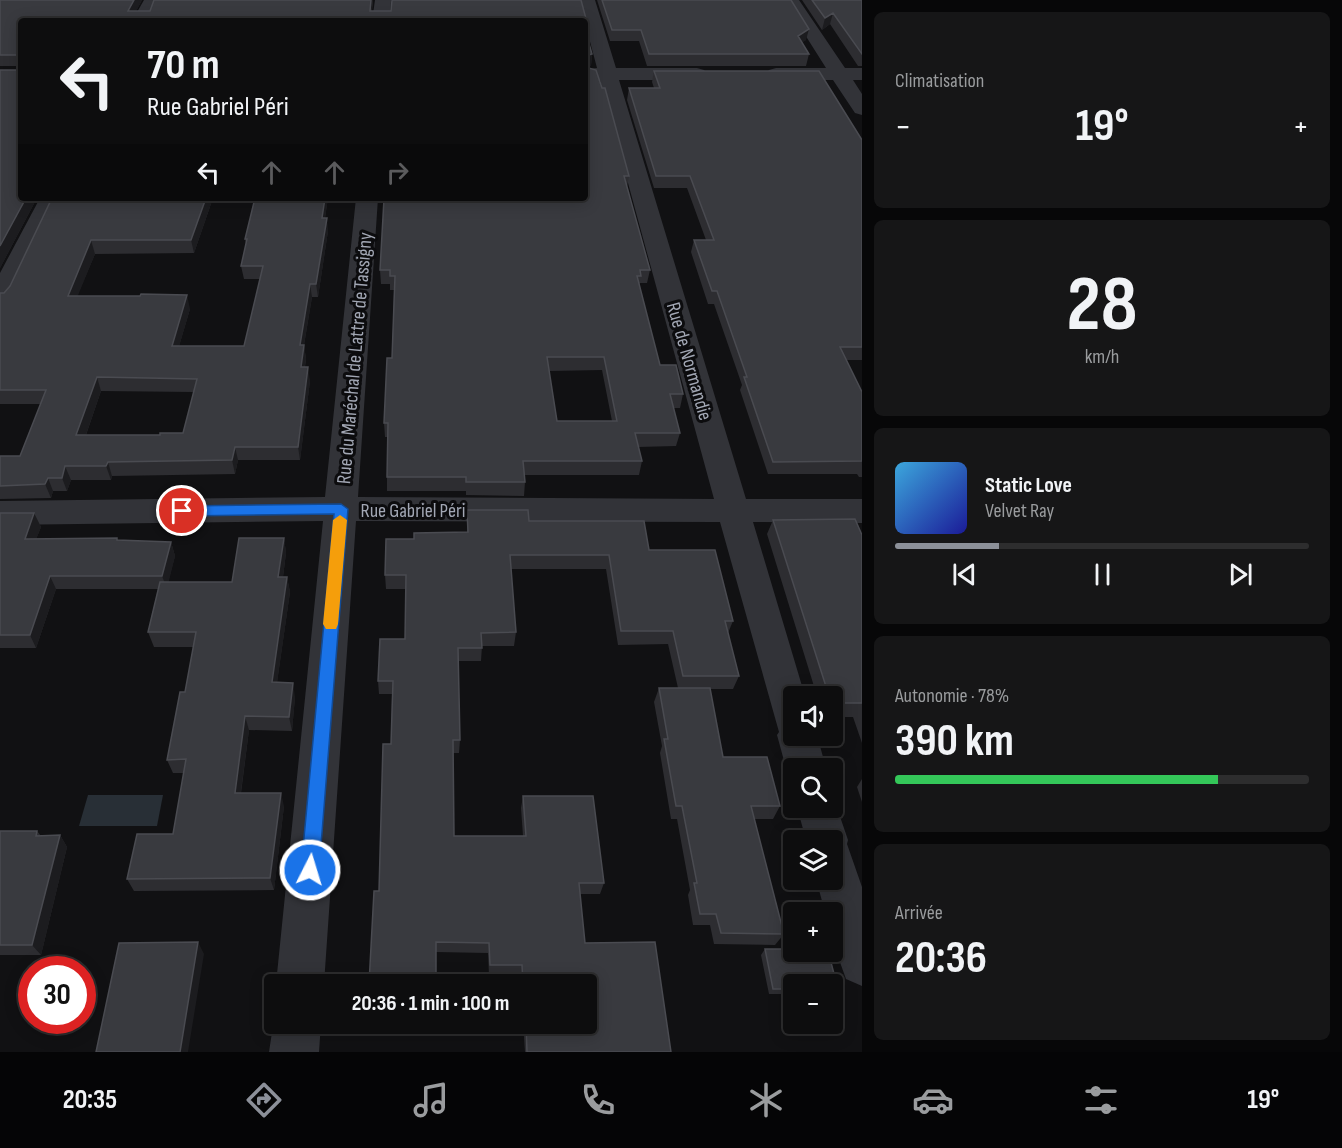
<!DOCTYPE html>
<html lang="fr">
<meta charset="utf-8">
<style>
body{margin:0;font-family:"Sofia Sans Condensed",sans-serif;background:#161617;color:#f1f3f6;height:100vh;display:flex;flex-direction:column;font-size:22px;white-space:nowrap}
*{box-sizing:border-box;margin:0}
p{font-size:20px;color:#9a9c9e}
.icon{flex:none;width:33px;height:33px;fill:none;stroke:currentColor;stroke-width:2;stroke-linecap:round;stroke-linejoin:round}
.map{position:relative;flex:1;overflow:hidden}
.side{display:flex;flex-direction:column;gap:12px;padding:12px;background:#070708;width:480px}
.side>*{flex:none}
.guide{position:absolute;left:18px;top:18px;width:570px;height:183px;border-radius:6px;box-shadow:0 3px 15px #0003,0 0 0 2px #2d2d2e;background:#0d0d0e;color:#f1f3f6;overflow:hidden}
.controls{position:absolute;left:783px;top:686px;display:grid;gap:12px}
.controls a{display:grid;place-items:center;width:60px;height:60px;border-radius:6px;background:#0d0d0e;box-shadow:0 3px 15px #0003,0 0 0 2px #2d2d2e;font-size:30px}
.speed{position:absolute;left:18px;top:956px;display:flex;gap:12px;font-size:30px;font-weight:700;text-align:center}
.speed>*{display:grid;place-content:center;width:78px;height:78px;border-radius:50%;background:#0d0d0e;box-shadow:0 3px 15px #0003,0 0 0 2px #2d2d2e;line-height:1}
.speed .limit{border:9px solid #d22;background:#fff;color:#111}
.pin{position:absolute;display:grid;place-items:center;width:51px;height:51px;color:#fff;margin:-26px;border:3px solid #fff;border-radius:50%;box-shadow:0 2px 6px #0007}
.me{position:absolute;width:66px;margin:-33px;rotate:5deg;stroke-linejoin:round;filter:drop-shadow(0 0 4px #0008)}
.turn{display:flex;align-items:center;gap:21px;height:126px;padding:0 30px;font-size:27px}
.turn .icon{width:78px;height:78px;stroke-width:2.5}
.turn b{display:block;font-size:42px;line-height:51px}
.lanes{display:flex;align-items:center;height:57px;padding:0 30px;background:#0003;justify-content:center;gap:30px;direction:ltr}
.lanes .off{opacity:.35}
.big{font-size:45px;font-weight:700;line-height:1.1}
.side .widget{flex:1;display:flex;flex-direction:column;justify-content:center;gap:9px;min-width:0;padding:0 21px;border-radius:9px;background:#161617}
.side .dial{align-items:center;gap:0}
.dial b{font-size:78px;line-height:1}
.song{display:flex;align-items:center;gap:18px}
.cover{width:72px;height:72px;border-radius:9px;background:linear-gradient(135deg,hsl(200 70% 55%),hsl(240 70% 35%))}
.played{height:6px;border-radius:3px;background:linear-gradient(90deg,#8c9099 25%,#2d2d2e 25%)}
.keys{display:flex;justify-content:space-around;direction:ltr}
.heat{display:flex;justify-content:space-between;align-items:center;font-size:33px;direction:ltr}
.charge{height:9px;border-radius:4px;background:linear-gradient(90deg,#34c759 78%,#2d2d2e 0)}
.trip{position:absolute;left:264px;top:974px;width:333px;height:60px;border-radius:6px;background:#0d0d0e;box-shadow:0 3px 15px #0003,0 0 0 2px #2d2d2e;font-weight:700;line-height:60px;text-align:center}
.dock{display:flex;height:96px;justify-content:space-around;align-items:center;background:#050506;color:#9a9c9e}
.dock .icon{width:42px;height:42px}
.dock .current{color:#8c9099}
.dock b{font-size:27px;color:#f1f3f6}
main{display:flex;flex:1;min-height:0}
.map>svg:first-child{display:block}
.water{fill:#282f36}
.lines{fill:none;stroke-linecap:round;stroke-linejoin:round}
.minor{fill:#323338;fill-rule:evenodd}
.wall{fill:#2d2d31;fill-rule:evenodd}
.shaded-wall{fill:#1c1c1f}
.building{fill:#393a3f;stroke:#4a4b51;stroke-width:1.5;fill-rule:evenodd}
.route{fill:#1a73e8;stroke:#114b97;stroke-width:1.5}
.slow{fill:#f59e0b}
.labels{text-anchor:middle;stroke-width:6;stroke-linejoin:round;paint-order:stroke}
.street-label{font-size:20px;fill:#a2a7b4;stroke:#0c0c0e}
</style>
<main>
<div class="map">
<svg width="862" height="1052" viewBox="0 0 862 1052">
<rect width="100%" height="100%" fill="#111113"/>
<!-- water -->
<path class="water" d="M88 795H163L157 826H79Z"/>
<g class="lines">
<!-- minor -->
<path class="minor" d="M144 0H160L150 21H132Z
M375 0H391L390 21H372Z
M579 0H595L616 68H697L704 70 707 74 704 78 697 80H619L746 499H862V523L753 522 805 696H794V735H817L826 768H794V782L786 768 777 735 779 732 720 522 356 521 324 984H276L323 521 0 525V501L325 497 356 198H378L358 497 714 499 600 80 585 79V69L597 68Z
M783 0H799L845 68H862V80H853L862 94V115L855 113 833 80H776L769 78 766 74 769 70 776 68H826Z
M40 198H62L13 298 9 304 0 306V273Z
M832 793 848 840 847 844 862 887V986L846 979 832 940V912H825L816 879H832V840H806L797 807H832Z
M274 1019V1023H321L319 1052H269Z"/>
</g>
<!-- wall -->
<path class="wall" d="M0 0H142L136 11H150L154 0H373L372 11H391L392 0H581L589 30 588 39 592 54 591 66 585 67V21H21V198H37L0 268V70H19V66H0Z
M597 0H791L806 40 802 42 809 54 806 66H647L639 41H610Z
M802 0H862V66H858L830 24 822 30Z
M585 67 629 176 627 187 650 270 647 283H640L639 285 660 365 683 394 680 408H673L680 433 676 446 638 447 642 461 639 475H524L525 482 524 496 466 495V491H387V477L388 437H385L384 423 392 358 394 290H390V284H381L380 270 398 199 585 198ZM602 370 612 421H557L549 371Z
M654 71 862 140V360H846L862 392V477H859L857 474H768L740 390 742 385 714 304H708L691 252 694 240H706L687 188H654L627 100 629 88H654L652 82Z
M52 198H213L194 253 95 254 77 296 190 309 179 346H244L260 279H244L241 266 246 244 245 239 255 198H328L325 218 328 231 318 297H312L304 345 306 359 305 367 310 381 300 460H238L235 474 112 476 111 480H71L67 491H53L51 498 0 499V456H20L41 404H0V293H4L10 286ZM101 391 194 392 183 433 160 435H86Z
M467 510 529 521 649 550 733 621 728 633 739 676 733 689H710L723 757 780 806 773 819H754L784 934 775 945 714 944 710 925H693L688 895 690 890 677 819H671L660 753 662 746 654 702 659 688H678L668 644 618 645 606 569H511L516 632 514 646H482L481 661H458L460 740 459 753H453L454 836H523L521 808 523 796 604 883 600 894H580L585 943 671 1052H525L523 1023H586V984H520V975H489L488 953 436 952 379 891 391 744 392 694H379L378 681 405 639 406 589H386L385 575 414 539 467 532Z
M0 513H34L41 527 36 539 171 542 175 556 168 582H232L284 538 286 553 283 577H287L290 592 277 682 295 697 292 731 249 730 241 793 284 806 274 890 134 891 127 879 173 834 184 773H173L167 760 185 692 194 647H154L148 632 158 589H56L36 648H0Z
M773 520 862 535V743L853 717H832V696H817L767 534Z
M862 779V802L857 787Z
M0 831H37L41 836 60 835 67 847 41 955H0Z
M765 949H794V951H828L838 989 832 994V984H794V994H769L761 955Z
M406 1023H436V1025H406Z"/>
<!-- shaded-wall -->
<path class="shaded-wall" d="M134 0H142L131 21 128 11Z
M371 0H373L370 21V11Z
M833 13 830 24 822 30 825 18Z
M809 29 806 40 795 47 798 36Z
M592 54 591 66 585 67V56Z
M26 198H37L0 268V246Z
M206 198H213L194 253 191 240Z
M325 198H328L323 231 322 218Z
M327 218 328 231 318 297 316 284Z
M91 240 95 254 72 310 68 296Z
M310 284 312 297 304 345 306 359 302 381 301 367 300 345Z
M187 295 190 309 175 360 172 346Z
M308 367 310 381 300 460 298 447Z
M97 377 101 391 81 449 76 435Z
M235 447 238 460 235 474 232 460Z
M108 462 112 476 111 480 106 466Z
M65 466 71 480 67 491 62 478Z
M48 478 53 491 51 498 45 484Z
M34 513 41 527 31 552 25 539Z
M284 538 286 553 281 592 278 577Z
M171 542 175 556 167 589 162 576Z
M50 576 56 589 36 648 30 635Z
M287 577 290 592 275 697 272 682Z
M293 683 295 697 292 731 289 717Z
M245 716 249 730 239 806 235 793Z
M281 793 284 806 274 890 270 878Z
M60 835 67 847 41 955 32 945Z
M198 942 204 954 188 1052H180Z"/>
<!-- building -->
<path class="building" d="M0 0H134L128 11H150L154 0H371L370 11H391L392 0H581L589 30H585L592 54 585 56V21H21V198H26L0 246V70H19V55H0Z
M602 0H791L809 29 798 36 809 54H649L641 30H612Z
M812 0H862V54L833 13 825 18Z
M585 67 596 70 602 88H605L629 176H624L650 270H640L641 276H637L660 365H676L683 394H670L680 433H635L642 461H523L525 482H466V477H387L388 423H384L387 358H392L395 276H390V270H380L384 199H398V198H585ZM547 357H604L617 421H557Z
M654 71H819L862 140V347H840L862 392V461L773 462 744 377H747L717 291H712L694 240H714L690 176H656L629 88H660Z
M52 198H206L191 240H91L68 296H140L141 294 187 295 172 346H244L263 266H241L247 239H245L255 198H325L322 218H327L316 284H310L300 345H304L301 367H308L298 447H235L232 460 108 462 106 466H65L62 478H48L45 484 0 486V456H20L46 390H0V293H4L10 286ZM97 377 197 379 183 433H160V435H76Z
M467 510H528L529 521H644L649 550H715L733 621H725L739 676H683L673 631H621L609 555H510L516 632 481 633 482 648H458L460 740H453L454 836H526L523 796H593L604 883H579L585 943 655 942 671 1052H527L526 1023H586V984H523L522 965H490L489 943 436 942V984H369L374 891H379L383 744H391L393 681H378L380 639H405L406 575H385L386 539H414V533L468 532Z
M0 513H34L25 539 117 538V540L171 542 162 576H50L30 635H0Z
M855 519 862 535V703H832V696H829L773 520Z
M239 538H284L278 577H287L272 682 293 683 289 717 245 716 235 793H281L270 878 127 879 137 834H173L186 759 167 760 180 692H185L196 632H148L160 582H232Z
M659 688H710L723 757H767L780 806H751L784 934 721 933 716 914H700L694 883H697L682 806H676L664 739H668Z
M0 831H37L36 836 60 835 32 945H0Z
M198 942 180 1052H96L119 943Z
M765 949H794V951H828L838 989H832V984H794V989H773Z"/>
<!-- route -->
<path class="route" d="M341 504 348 509 319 870 316 876 310 879 303 876 301 870 334 514 182 516 175 511 182 506Z"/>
<!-- slow -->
<path class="slow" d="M340 515 347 520 338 624 336 629H326L323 624 333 520Z"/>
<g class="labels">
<!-- street labels -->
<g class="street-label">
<text transform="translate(354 358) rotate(-85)" y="7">Rue du Maréchal de Lattre de Tassigny</text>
<text transform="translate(690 361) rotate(74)" y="7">Rue de Normandie</text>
<text x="413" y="517">Rue Gabriel Péri</text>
</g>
</g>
</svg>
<div class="controls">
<a><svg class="icon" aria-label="sound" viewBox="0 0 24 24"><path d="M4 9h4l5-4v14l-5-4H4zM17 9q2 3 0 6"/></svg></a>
<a><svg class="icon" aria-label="search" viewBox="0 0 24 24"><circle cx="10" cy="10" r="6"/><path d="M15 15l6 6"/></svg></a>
<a><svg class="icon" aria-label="layers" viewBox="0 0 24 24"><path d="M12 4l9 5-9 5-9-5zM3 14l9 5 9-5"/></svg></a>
<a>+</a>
<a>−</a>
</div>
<div class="speed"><div class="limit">30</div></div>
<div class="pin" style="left:182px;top:511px;background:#d93025"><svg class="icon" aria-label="arrive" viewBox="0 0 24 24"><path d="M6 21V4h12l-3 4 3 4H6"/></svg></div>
<svg class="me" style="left:310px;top:870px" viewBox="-20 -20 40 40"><circle r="17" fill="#1a73e8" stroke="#fff" stroke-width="3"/><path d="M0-11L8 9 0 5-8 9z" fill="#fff"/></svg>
<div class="trip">20:36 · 1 min · 100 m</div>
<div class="guide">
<div class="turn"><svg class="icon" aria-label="left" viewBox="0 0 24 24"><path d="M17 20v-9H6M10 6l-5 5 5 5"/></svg><div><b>70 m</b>Rue Gabriel Péri</div></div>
<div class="lanes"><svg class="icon" aria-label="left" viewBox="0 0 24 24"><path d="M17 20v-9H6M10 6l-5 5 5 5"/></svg><svg class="icon off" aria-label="ahead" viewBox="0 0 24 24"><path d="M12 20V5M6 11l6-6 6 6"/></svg><svg class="icon off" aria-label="ahead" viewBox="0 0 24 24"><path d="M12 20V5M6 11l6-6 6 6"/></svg><svg class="icon off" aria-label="right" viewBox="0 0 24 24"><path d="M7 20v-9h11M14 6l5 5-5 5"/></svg></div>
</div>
</div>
<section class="side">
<div class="widget"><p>Climatisation</p>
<div class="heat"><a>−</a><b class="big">19°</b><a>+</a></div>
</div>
<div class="widget dial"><b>28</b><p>km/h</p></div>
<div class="widget">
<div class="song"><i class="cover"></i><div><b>Static Love</b><p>Velvet Ray</p></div></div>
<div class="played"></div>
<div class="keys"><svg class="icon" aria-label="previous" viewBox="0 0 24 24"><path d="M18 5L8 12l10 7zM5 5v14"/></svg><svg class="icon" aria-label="pause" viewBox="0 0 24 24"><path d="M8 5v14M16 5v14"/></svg><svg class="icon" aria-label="next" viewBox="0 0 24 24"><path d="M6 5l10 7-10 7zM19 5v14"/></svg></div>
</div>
<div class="widget"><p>Autonomie · 78%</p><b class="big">390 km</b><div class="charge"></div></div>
<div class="widget"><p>Arrivée</p><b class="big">20:36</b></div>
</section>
</main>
<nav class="dock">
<b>20:35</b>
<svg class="icon current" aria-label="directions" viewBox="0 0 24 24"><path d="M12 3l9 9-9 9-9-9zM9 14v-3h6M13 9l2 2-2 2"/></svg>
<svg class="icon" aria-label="music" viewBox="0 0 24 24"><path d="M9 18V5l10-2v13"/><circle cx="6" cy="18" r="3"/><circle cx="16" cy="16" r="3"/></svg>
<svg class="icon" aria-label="phone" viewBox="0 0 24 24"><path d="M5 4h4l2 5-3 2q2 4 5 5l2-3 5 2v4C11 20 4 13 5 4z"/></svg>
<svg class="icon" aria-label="climate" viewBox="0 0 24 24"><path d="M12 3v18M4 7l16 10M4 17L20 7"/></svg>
<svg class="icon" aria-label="car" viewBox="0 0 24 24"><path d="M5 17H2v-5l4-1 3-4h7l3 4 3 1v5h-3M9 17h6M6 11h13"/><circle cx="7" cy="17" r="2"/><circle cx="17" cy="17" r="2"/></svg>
<svg class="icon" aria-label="filters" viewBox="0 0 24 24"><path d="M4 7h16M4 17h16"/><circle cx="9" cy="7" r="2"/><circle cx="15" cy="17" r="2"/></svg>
<b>19°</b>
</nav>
